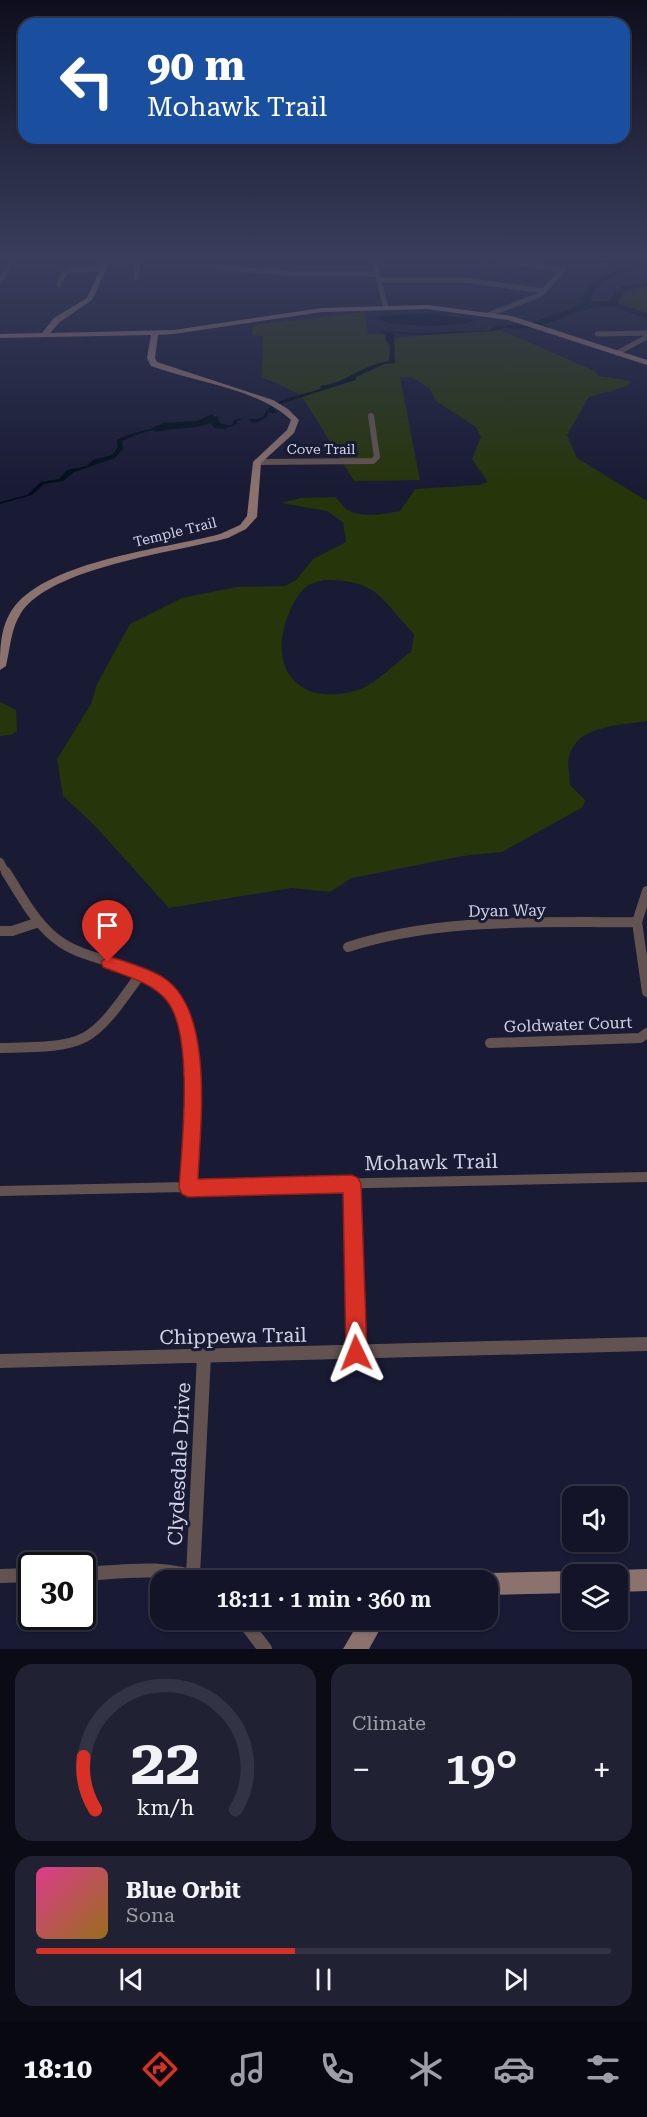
<!DOCTYPE html>
<meta charset="utf-8">
<style>
body{margin:0;font-family:"Roboto Serif",serif;background:#202133;color:#f1f3f6;height:100vh;display:flex;flex-direction:column;font-size:22px;white-space:nowrap}
*{box-sizing:border-box;margin:0}
p{font-size:20px;color:#9d9ea7}
.icon{flex:none;width:33px;height:33px;fill:none;stroke:currentColor;stroke-width:2;stroke-linecap:round;stroke-linejoin:round}
.map{position:relative;height:1649px;overflow:hidden}
.drawer{display:flex;flex-direction:column;gap:15px;padding:15px;background:#0a0b15;flex:1}
.drawer>*{flex:none}
.banner{position:absolute;left:18px;top:18px;width:612px;height:126px;border-radius:18px;box-shadow:0 2px 4px #0004,0 0 0 2px #323344;background:#1a4fa0;color:#fff;overflow:hidden}
.buttons{position:absolute;left:562px;top:1486px;display:grid;gap:12px}
.buttons a{display:grid;place-items:center;width:66px;height:66px;border-radius:12px;background:#131427;box-shadow:0 2px 4px #0004,0 0 0 2px #323344;font-size:30px}
.speed{position:absolute;left:18px;top:1552px;display:flex;gap:12px;font-size:30px;font-weight:700;text-align:center}
.speed>*{display:grid;place-content:center;width:78px;height:78px;border-radius:50%;background:#131427;box-shadow:0 2px 4px #0004,0 0 0 2px #323344;line-height:1}
.speed .limit{border:3px solid #111;border-radius:9px;background:#fff;color:#111}
.pin{position:absolute;display:grid;place-items:center;width:51px;height:51px;color:#fff;margin:-62px -26px;border-radius:50% 50% 50% 0;rotate:-45deg;box-shadow:0 0 6px #0007}
.pin .icon{rotate:45deg}
.me{position:absolute;width:66px;margin:-33px;rotate:358deg;stroke-linejoin:round;filter:drop-shadow(0 0 4px #0008)}
.turn{display:flex;align-items:center;gap:21px;height:126px;padding:0 30px;font-size:27px}
.turn .icon{width:78px;height:78px;stroke-width:2.5}
.turn b{display:block;font-size:42px;line-height:51px}
.big{font-size:45px;font-weight:600;line-height:1.1}
.drawer .card{flex:1;display:flex;flex-direction:column;justify-content:center;gap:9px;min-width:0;padding:0 21px;border-radius:18px;background:#202133}
.drawer .dial{align-items:center;gap:0}
.dial svg{height:156px;overflow:visible;fill:none;stroke:#323344;stroke-width:7;stroke-linecap:round;text-anchor:middle}
.dial text{fill:#f1f3f6;stroke:none}
.song{display:flex;align-items:center;gap:18px}
.cover{width:72px;height:72px;border-radius:9px;background:linear-gradient(135deg,hsl(330 70% 55%),hsl(40 70% 35%))}
.played{height:6px;border-radius:3px;background:linear-gradient(90deg,#d93025 45%,#323344 45%)}
.keys{display:flex;justify-content:space-around;direction:ltr}
.heat{display:flex;justify-content:space-between;align-items:center;font-size:33px;direction:ltr}
.drawer .tiles{flex:1;display:grid;gap:15px;grid-template-columns:1fr 1fr}
.card:last-child{grid-column:span 2}
.trip{position:absolute;left:150px;top:1570px;width:348px;height:60px;border-radius:18px;background:#131427;box-shadow:0 2px 4px #0004,0 0 0 2px #323344;font-weight:600;line-height:60px;text-align:center}
.dock{display:flex;height:96px;justify-content:space-around;align-items:center;background:#080810;color:#9d9ea7}
.dock .icon{width:42px;height:42px}
.dock .current{color:#d93025}
.dock b{font-size:27px;color:#f1f3f6}
.map>svg:first-child{display:block}
.green{fill:#26350a;fill-rule:evenodd}
.water{fill:#000f1a}
.lines{fill:none;stroke-linecap:round;stroke-linejoin:round}
.stream{stroke:#000f1a;stroke-width:2}
.canal{stroke:#000f1a;stroke-width:5}
.river{fill:#000f1a;fill-rule:evenodd}
.street-far4{stroke:#635350;stroke-width:5}
.street-far3{stroke:#635350;stroke-width:6}
.street-far2{stroke:#635350;stroke-width:8}
.street-far1{stroke:#635350;stroke-width:10}
.street{stroke:#635350;stroke-width:14}
.secondary{fill:#8b726d;fill-rule:evenodd}
.route{fill:#d93025;stroke:#8d1f18;stroke-width:1.5}
.labels{text-anchor:middle;stroke-width:6;stroke-linejoin:round;paint-order:stroke}
.far-street-label{font-size:14px;fill:#d1d3e5;stroke:#191a34}
.street-label{font-size:16px;fill:#d1d3e5;stroke:#191a34}
.near-street-label{font-size:20px;fill:#d1d3e5;stroke:#191a34}
</style>
<div class="map">
<svg width="647" height="1649" viewBox="0 0 647 1649">
<rect width="100%" height="100%" fill="#191a34"/>
<!-- green -->
<path class="green" d="M647 286V316L617 303 628 291Z
M364 312 368 334H391L393 338 496 328 595 371 599 376 631 381 628 386 589 397 567 435 577 458 647 501V721C619 726 579 724 569 756 567 764 570 776 570 785L585 800 583 807 502 852 462 856 352 878 330 892 292 888 169 908 95 826 63 796 57 759 91 704 97 684 130 624 182 598 236 587 285 586 296 580 313 559 346 542 343 522 327 511 281 503 300 498 335 497C339 500 341 504 345 508 359 519 384 514 400 511L415 489 479 485 488 482 472 459 481 437 476 427 436 401 429 388 413 378 400 377 420 480 354 481 303 398 296 395 300 394 262 377 263 336 252 335 253 325ZM324 580C378 580 380 598 414 634L411 652C393 664 376 685 355 691 296 707 267 666 289 613 292 605 299 592 306 587 311 583 318 582 324 580Z
M0 702 16 710 17 731 11 735 0 736Z"/>
<!-- water -->
<path class="water" d="M574 257H596L622 268 635 265 634 262 646 261 647 257V266C627 267 596 280 590 301H609L615 292 621 291 620 288 623 285 647 283V286L625 290 617 300 620 306C608 307 600 306 588 309 554 318 538 334 499 327L502 329 494 331 428 335 390 333 394 334 395 363 385 364 356 377V380L280 404 273 408 277 413H268L267 417 258 422 253 423 247 418 237 421V424C230 428 225 428 216 427L212 418H207L217 416 219 418 216 420 221 426 232 425 234 420C246 416 252 422 263 417 271 398 300 396 320 389L321 386C347 382 362 365 389 361L390 346 386 341V336L379 331 424 333 490 330 496 326 525 325 568 310 582 301 579 300 585 295 582 294C594 279 604 276 621 270L596 260Z
M426 313 475 320C461 328 385 328 374 317Z
M164 424H176C160 428 139 433 122 441L123 449 115 458 74 472 63 481 44 484 32 495 0 504V502L27 495 41 482 59 479 67 470 87 466 93 460 112 455 118 447 117 440C133 431 148 431 164 424Z"/>
<g class="lines">
<!-- stream -->
<path class="stream" d="M174 424 195 423 210 418"/>
<!-- canal -->
<path class="canal" d="M609 303 647 316"/>
<!-- river -->
<path class="river" d="M212 414 222 424 227 425V429L214 428 211 423C193 430 174 427 156 432L151 429 163 423 197 421Z"/>
<!-- street-far4 -->
<path class="street-far4" d="M373 257 386 308
M477 257 563 270
M107 262 138 261
M217 267 294 274H376
M136 278 139 257
M378 280H464L544 291
M0 281 14 257
M59 285 64 273 69 270 104 269
M490 314 540 295 563 270
M597 334 647 333
M617 353 647 337"/>
<!-- street-far3 -->
<path class="street-far3" d="M257 462 373 461 377 457 371 416"/>
<!-- street-far2 -->
<path class="street-far2" d="M0 862 7 874"/>
<!-- street-far1 -->
<path class="street-far1" d="M6 872C22 897 37 927 62 943 96 965 152 963 175 999 204 1047 192 1134 188 1188
M637 922 647 992
M637 922 647 891
M0 931H12L39 922
M348 947C442 917 540 923 637 922
M490 1043 640 1038 647 1033
M0 1048C88 1046 89 1047 140 975
M352 1184 353 1211
M0 1191 647 1177"/>
<!-- street -->
<path class="street" d="M353 1210 356 1353
M0 1361 647 1344
M82 1574C122 1572 165 1564 203 1581
M193 1575 204 1356
M0 1576 32 1575
M243 1620 265 1649"/>
<!-- secondary -->
<path class="secondary" d="M106 257H112L92 300 60 322 50 333 174 330 322 308 427 305 512 316 647 360V365L508 320 427 309 322 312 174 334 158 335 155 358 157 362 273 400 288 409 299 420 294 433 261 463 257 517 246 529 228 538C176 552 51 567 21 613 11 628 10 649 6 666L0 670C0 648 0 626 14 607 51 560 164 549 220 534L240 525 247 516 253 462 287 430 291 420C257 388 194 382 151 366L147 358 151 335 0 338V334L42 333 54 318 87 298Z
M647 1569V1591L618 1592V1575H609L618 1570Z
M573 1571 582 1575H573V1593L488 1595V1581H478L480 1576 488 1573Z
M360 1620H385L369 1649H343Z"/>
</g>
<!-- sky -->
<linearGradient id="sky" x2="0" y2="1"><stop stop-color="#0e0e1d"/><stop offset="0.53" stop-color="#383e5c"/><stop offset="1" stop-color="#383e5c" stop-opacity="0"/></linearGradient>
<rect width="647" height="488" fill="url(#sky)"/>
<!-- route -->
<path class="route" d="M108 956C126 962 149 968 164 978 215 1012 200 1126 198 1179L352 1175 358 1178 361 1184 367 1353 364 1360 356 1363 349 1360 346 1353 343 1193 188 1197 182 1194 179 1188C182 1146 194 1034 167 1001 152 982 125 976 103 967L101 962Z"/>
<g class="labels">
<!-- far-street labels -->
<g class="far-street-label">
<text x="321" y="454">Cove Trail</text>
<text transform="translate(175 532) rotate(-14)" y="5">Temple Trail</text>
</g>
<!-- street labels -->
<g class="street-label">
<text transform="translate(507 910) rotate(-1)" y="6">Dyan Way</text>
<text transform="translate(568 1024) rotate(-2)" y="6">Goldwater Court</text>
</g>
<!-- near-street labels -->
<g class="near-street-label">
<text transform="translate(431 1162) rotate(-1)" y="7">Mohawk Trail</text>
<text transform="translate(233 1336) rotate(-1)" y="7">Chippewa Trail</text>
<text transform="translate(179 1464) rotate(-87)" y="7">Clydesdale Drive</text>
</g>
</g>
</svg>
<div class="buttons">
<a><svg class="icon" aria-label="sound" viewBox="0 0 24 24"><path d="M4 9h4l5-4v14l-5-4H4zM17 9q2 3 0 6"/></svg></a>
<a><svg class="icon" aria-label="layers" viewBox="0 0 24 24"><path d="M12 4l9 5-9 5-9-5zM3 14l9 5 9-5"/></svg></a>
</div>
<div class="speed"><div class="limit">30</div></div>
<div class="pin" style="left:108px;top:962px;background:#d93025"><svg class="icon" aria-label="arrive" viewBox="0 0 24 24"><path d="M6 21V4h12l-3 4 3 4H6"/></svg></div>
<svg class="me" style="left:356px;top:1353px" viewBox="-20 -20 40 40"><path d="M0-17L14 15 0 8-14 15z" fill="#d93025" stroke="#fff" stroke-width="4"/></svg>
<div class="trip">18:11 · 1 min · 360 m</div>
<div class="banner">
<div class="turn"><svg class="icon" aria-label="left" viewBox="0 0 24 24"><path d="M17 20v-9H6M10 6l-5 5 5 5"/></svg><div><b>90 m</b>Mohawk Trail</div></div>
</div>
</div>
<section class="drawer">
<div class="tiles">
<div class="card dial"><svg viewBox="0 0 100 80">
<path d="M14 69A42 42 0 1 1 86 69"/>
<path d="M14 69A42 42 0 0 1 8 42" stroke="#d93025"/>
<text x="50" y="56" font-size="32" font-weight="700">22</text>
<text x="50" y="72" font-size="11">km/h</text>
</svg></div>
<div class="card"><p>Climate</p>
<div class="heat"><a>−</a><b class="big">19°</b><a>+</a></div>
</div>
<div class="card">
<div class="song"><i class="cover"></i><div><b>Blue Orbit</b><p>Sona</p></div></div>
<div class="played"></div>
<div class="keys"><svg class="icon" aria-label="previous" viewBox="0 0 24 24"><path d="M18 5L8 12l10 7zM5 5v14"/></svg><svg class="icon" aria-label="pause" viewBox="0 0 24 24"><path d="M8 5v14M16 5v14"/></svg><svg class="icon" aria-label="next" viewBox="0 0 24 24"><path d="M6 5l10 7-10 7zM19 5v14"/></svg></div>
</div>
</div>
</section>
<nav class="dock">
<b>18:10</b>
<svg class="icon current" aria-label="directions" viewBox="0 0 24 24"><path d="M12 3l9 9-9 9-9-9zM9 14v-3h6M13 9l2 2-2 2"/></svg>
<svg class="icon" aria-label="music" viewBox="0 0 24 24"><path d="M9 18V5l10-2v13"/><circle cx="6" cy="18" r="3"/><circle cx="16" cy="16" r="3"/></svg>
<svg class="icon" aria-label="phone" viewBox="0 0 24 24"><path d="M5 4h4l2 5-3 2q2 4 5 5l2-3 5 2v4C11 20 4 13 5 4z"/></svg>
<svg class="icon" aria-label="climate" viewBox="0 0 24 24"><path d="M12 3v18M4 7l16 10M4 17L20 7"/></svg>
<svg class="icon" aria-label="car" viewBox="0 0 24 24"><path d="M5 17H2v-5l4-1 3-4h7l3 4 3 1v5h-3M9 17h6M6 11h13"/><circle cx="7" cy="17" r="2"/><circle cx="17" cy="17" r="2"/></svg>
<svg class="icon" aria-label="filters" viewBox="0 0 24 24"><path d="M4 7h16M4 17h16"/><circle cx="9" cy="7" r="2"/><circle cx="15" cy="17" r="2"/></svg>
</nav>
